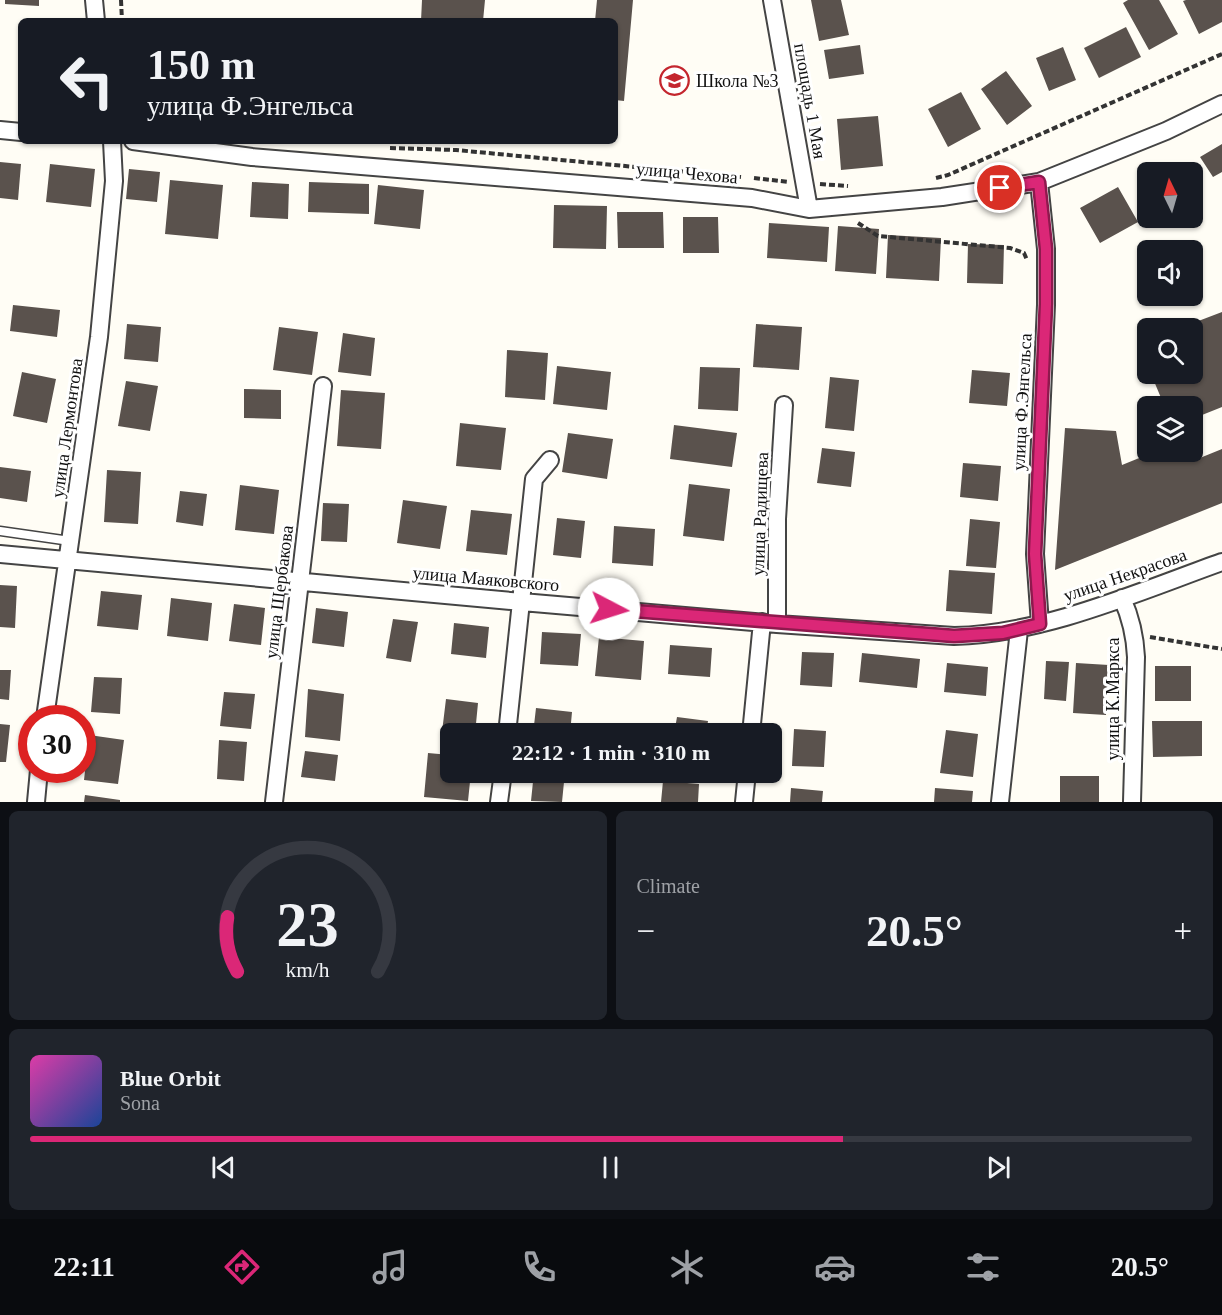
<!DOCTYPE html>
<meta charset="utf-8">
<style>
body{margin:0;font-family:"Times New Roman",serif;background:#20242c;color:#f1f3f6;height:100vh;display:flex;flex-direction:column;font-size:22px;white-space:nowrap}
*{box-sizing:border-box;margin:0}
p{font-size:20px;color:#9ea1a6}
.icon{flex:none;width:33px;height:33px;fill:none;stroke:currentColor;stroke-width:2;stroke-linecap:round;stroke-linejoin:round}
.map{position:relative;height:802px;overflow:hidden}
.sheet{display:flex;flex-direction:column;gap:9px;padding:9px;background:#0d0f14;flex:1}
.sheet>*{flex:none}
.banner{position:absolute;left:18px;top:18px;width:600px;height:126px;border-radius:9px;box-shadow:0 2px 4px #0004;background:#171b24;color:#f1f3f6;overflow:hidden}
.needle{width:39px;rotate:355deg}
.tools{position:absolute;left:1137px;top:162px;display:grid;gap:12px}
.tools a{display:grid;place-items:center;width:66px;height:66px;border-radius:9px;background:#171b24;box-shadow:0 2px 4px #0004;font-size:30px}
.speed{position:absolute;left:18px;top:705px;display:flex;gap:12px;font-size:30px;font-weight:700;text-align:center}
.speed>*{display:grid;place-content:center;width:78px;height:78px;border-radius:50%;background:#171b24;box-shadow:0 2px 4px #0004;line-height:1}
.speed .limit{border:9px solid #d22;background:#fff;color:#111}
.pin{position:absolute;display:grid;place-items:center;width:51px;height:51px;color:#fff;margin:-26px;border:3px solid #fff;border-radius:50%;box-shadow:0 2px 6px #0007}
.me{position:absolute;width:66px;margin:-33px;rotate:95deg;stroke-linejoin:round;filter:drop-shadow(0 0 4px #0008)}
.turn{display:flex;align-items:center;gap:21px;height:126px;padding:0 30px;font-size:27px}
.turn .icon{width:78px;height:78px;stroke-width:2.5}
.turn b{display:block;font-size:42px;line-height:51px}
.big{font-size:45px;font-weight:800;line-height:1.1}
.sheet .tile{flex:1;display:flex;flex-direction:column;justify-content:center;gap:9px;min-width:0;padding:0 21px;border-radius:9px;background:#20242c}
.sheet .dial{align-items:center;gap:0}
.dial svg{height:156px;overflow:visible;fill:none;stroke:#363941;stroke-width:7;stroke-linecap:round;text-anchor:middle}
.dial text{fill:#f1f3f6;stroke:none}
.song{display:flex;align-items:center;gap:18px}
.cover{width:72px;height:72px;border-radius:9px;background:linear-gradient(135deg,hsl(320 70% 55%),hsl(220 70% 35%))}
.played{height:6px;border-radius:3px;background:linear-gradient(90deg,#db2777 70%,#363941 70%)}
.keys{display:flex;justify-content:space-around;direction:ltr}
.heat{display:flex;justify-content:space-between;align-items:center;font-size:33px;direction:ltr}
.sheet .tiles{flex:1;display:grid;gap:9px;grid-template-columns:1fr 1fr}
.tile:last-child{grid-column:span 2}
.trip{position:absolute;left:440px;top:723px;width:342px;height:60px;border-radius:9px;background:#171b24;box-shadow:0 2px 4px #0004;font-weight:800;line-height:60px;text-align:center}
.dock{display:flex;height:96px;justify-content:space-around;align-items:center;background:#090b0e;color:#9ea1a6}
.dock .icon{width:42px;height:42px}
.dock .current{color:#db2777}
.dock b{font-size:27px;color:#f1f3f6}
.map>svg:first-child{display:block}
.building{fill:#5a524d}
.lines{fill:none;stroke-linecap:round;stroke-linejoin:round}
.service-casing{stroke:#444;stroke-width:11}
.minor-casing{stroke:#444;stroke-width:20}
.path{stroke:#333;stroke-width:4;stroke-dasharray:6 3;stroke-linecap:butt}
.service{stroke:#fff;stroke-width:8}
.minor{stroke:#fff;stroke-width:16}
.route-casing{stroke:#8e194d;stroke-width:15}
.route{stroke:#db2777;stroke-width:10}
.labels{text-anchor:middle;stroke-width:6;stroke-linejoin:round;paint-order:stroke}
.poi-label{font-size:18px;fill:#111;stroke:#fff;text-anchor:start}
.street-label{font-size:18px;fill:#111;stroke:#fff}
</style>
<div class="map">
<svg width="1222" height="802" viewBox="0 0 1222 802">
<rect width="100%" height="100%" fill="#fffdf5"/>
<!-- building -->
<path class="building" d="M5 0H39V6L5 4Z
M422 0H485L483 21H421Z
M597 0H633L624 101 615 100V21H595Z
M811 0H841L849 35 819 41Z
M1128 0H1159L1178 34 1149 50 1123 3Z
M1186 0H1222V22L1199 34 1183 1Z
M1126 27 1141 57 1099 78 1084 48Z
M860 45 864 74 829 79 824 50Z
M1063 47 1076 80 1049 91 1036 58Z
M1006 71 1032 106 1007 125 981 89Z
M961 92 981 129 948 147 928 109Z
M878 116 883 166 841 170 837 119Z
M1222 144V172L1213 177 1200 157Z
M0 162 21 164 18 200 0 198Z
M50 164 95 169 91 207 46 202Z
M1177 164 1182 172H1161Z
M129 169 160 172 157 202 126 199Z
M170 180 223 185 218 239 165 234Z
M1148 180V204L1137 186Z
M252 182 289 184 288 219 250 217Z
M309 182 369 184V214L308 212Z
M378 185 424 190 420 229 374 224Z
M1118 187 1138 222 1100 243 1080 208Z
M554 205 607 206 606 249 553 248Z
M617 212H663L664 248H618Z
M683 217H718L719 253H683Z
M769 223 829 227 827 262 767 258Z
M838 226 879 229 876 274 835 271Z
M888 235 941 238 939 281 886 278Z
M968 244 1004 245 1003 284 967 283Z
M13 305 60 310 57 337 10 331Z
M1222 312V407L1192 419V406H1186L1182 397 1164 405 1151 374H1192V328H1180Z
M127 324 161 327 158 362 124 359Z
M756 324 802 327 799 370 753 367Z
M279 327 318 332 312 375 273 370Z
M343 333 375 338 371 376 338 372Z
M507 350 548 353 545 400 505 397Z
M557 366 611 372 607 410 553 404Z
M700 367 740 368 738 411 698 409Z
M972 370 1010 373 1007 406 969 403Z
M22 372 56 379 47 423 13 416Z
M830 377 859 380 854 431 825 428Z
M126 381 158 386 150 431 118 426Z
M244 389 281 390V419L244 418Z
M341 390 385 393 381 449 337 446Z
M460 423 506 428 501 470 456 466Z
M674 425 737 433 732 467 670 459Z
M1065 428 1116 431 1122 465 1154 452H1186L1190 462 1222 449V503L1055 570Z
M568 433 613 439 607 479 562 472Z
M822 448 855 452 851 487 817 483Z
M963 463 1001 466 998 501 960 497Z
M0 467 31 471 27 502 0 498Z
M107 470 141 472 138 524 104 522Z
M689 484 730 489 724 541 683 536Z
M240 485 279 490 274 534 235 530Z
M180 491 207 494 203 526 176 522Z
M403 500 447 506 440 549 397 543Z
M323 503 349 504 347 542 321 541Z
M471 510 512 514 507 555 466 551Z
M557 518 585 521 581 558 553 555Z
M970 519 1000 522 996 568 966 566Z
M614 526 655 529 653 566 612 563Z
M949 570 995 573 992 614 946 611Z
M0 585 17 586 15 628 0 627Z
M101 591 142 595 138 630 97 626Z
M171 598 212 603 208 641 167 636Z
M234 604 265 608 261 645 229 641Z
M316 608 348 612 344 647 312 643Z
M393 619 418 622 411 662 386 658Z
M454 623 489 627 486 658 451 654Z
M542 632 581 634 578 666 540 664Z
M599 637 644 641 641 680 595 676Z
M670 645 712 648 710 677 668 674Z
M802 652 834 653 832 687 800 685Z
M862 653 920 659 917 688 859 682Z
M1046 661 1069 662 1066 701 1044 699Z
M947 663 988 667 986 696 944 692Z
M1076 663 1109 665 1106 715 1073 713Z
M1155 666H1191V701H1155Z
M0 670H11L9 700 0 699Z
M94 677 122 678 120 714 91 712Z
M308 689 344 694 340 741 305 737Z
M224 692 255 694 251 729 220 726Z
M446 699 478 703 475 734 442 732Z
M536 708 572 712 570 734H533Z
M677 717 708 721 706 734H674Z
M1152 721H1202V756L1153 757Z
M0 724 10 725 6 762H0Z
M794 729 826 731 824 767 792 766Z
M946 730 978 734 973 777 940 773Z
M89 735 124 740 118 784 84 780Z
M219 740 247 742 244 781 217 779Z
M305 751 338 755 335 781 301 777Z
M428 753 450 755V772H471L468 801 424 797Z
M534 772H565L562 802 531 801Z
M1060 776H1099V802H1060Z
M663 781 699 784 698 802H661Z
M791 788 823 791 822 802H790Z
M935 788 973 791 972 802H934Z
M85 795 120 800V802H84Z"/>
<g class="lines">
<defs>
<path id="service" d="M0 531 70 541"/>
<path id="minor" d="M94 0 96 21
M772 0 809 209
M0 130 21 132
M133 141 252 157 752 198 809 209 942 197 1039 182 1166 131 1222 104
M1039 182 1046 249V305L1035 554 1040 624
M0 554 522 602 777 624 954 636C1044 634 1138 592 1222 562
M1122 598C1131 618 1135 635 1136 657L1132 802
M777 624V519L784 405
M45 718 99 337 114 181 112 141
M507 734 534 479 550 460
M751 734 762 622
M36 802 39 770
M274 802 323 386
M499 802 503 772
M744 802 747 772
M1000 802 1019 630"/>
</defs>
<!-- service casing -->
<use href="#service" class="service-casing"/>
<!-- minor casing -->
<use href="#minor" class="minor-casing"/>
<!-- path -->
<path class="path" d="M121 0 122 21
M390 148 456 150 741 177
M754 178 789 182
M936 178 948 175 1222 54
M820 184 848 186
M858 223 878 236 1010 248 1024 253 1027 260
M1150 637 1222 649"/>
<!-- service -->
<use href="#service" class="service"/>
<!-- minor -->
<use href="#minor" class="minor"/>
</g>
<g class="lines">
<defs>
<path id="route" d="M609 609 954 636 1003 633 1040 624 1035 554 1046 304V249L1039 182 1000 188"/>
</defs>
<!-- route casing -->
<use href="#route" class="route-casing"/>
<!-- route -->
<use href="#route" class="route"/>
</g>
<!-- icons -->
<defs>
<symbol id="school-ring" viewBox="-11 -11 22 22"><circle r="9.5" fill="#fff" stroke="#c4262e" stroke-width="1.5"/><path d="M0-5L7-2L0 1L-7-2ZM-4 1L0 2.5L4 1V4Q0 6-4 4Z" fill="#c4262e"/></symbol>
</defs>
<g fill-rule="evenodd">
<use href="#school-ring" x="658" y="64" width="33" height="33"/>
</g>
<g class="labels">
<!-- poi labels -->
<g class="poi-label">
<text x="696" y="87">Школа №3</text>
</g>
<!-- street labels -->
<g class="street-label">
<text transform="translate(810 101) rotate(80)" y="6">площадь 1 Мая</text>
<text transform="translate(687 173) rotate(5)" y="6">улица Чехова</text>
<text transform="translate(1022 402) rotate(-87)" y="6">улица Ф.Энгельса</text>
<text transform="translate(67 428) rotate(-82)" y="6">улица Лермонтова</text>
<text transform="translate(760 514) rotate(-88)" y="6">улица Радищева</text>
<text transform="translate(1125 575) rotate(-19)" y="6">улица Некрасова</text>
<text transform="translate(486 579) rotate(5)" y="6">улица Маяковского</text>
<text transform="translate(279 592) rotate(-83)" y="6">улица Щербакова</text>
<text transform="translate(1113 699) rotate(-90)" y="6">улица К.Маркса</text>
</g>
</g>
</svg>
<div class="tools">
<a><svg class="needle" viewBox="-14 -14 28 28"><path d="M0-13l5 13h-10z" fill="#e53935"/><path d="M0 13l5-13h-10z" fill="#9ea1a6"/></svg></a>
<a><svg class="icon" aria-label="sound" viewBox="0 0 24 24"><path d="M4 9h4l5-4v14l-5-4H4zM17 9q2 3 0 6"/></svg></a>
<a><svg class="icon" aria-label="search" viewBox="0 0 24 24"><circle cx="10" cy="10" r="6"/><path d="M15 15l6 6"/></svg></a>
<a><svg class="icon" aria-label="layers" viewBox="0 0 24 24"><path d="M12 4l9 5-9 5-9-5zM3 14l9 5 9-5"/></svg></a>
</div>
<div class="speed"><div class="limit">30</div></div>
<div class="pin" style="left:1000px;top:188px;background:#d93025"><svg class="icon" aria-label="arrive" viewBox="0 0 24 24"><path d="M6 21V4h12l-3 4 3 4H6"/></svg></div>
<svg class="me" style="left:609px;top:609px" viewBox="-20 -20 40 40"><circle r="19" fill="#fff"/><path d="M0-13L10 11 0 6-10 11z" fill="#db2777"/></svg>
<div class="trip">22:12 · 1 min · 310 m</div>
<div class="banner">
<div class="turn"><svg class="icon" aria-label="left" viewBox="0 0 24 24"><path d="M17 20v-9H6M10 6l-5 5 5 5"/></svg><div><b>150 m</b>улица Ф.Энгельса</div></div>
</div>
</div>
<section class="sheet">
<div class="tiles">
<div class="tile dial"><svg viewBox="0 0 100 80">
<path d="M14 69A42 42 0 1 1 86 69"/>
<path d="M14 69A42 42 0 0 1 9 41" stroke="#db2777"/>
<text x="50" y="56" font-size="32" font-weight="700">23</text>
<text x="50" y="72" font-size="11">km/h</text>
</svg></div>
<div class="tile"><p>Climate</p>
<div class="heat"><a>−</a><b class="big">20.5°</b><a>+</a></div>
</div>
<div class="tile">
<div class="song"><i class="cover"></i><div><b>Blue Orbit</b><p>Sona</p></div></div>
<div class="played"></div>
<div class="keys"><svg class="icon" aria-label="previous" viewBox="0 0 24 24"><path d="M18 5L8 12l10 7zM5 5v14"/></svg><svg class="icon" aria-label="pause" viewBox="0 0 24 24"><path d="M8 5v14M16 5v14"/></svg><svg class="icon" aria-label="next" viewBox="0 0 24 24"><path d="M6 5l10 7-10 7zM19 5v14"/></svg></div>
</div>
</div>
</section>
<nav class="dock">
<b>22:11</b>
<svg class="icon current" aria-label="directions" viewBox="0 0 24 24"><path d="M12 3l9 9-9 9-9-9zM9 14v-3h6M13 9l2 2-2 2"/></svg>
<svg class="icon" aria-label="music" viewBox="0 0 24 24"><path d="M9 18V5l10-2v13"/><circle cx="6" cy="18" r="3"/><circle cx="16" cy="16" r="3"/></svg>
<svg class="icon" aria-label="phone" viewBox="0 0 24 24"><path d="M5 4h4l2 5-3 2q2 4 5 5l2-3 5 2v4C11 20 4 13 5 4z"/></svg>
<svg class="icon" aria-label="climate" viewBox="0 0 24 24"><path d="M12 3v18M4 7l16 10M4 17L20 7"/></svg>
<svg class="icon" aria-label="car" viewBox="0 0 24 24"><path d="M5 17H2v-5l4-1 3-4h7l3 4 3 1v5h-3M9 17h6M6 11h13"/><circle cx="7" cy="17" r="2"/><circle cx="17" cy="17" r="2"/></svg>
<svg class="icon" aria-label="filters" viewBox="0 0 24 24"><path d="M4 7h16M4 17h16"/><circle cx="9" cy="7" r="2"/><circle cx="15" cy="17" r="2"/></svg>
<b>20.5°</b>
</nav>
